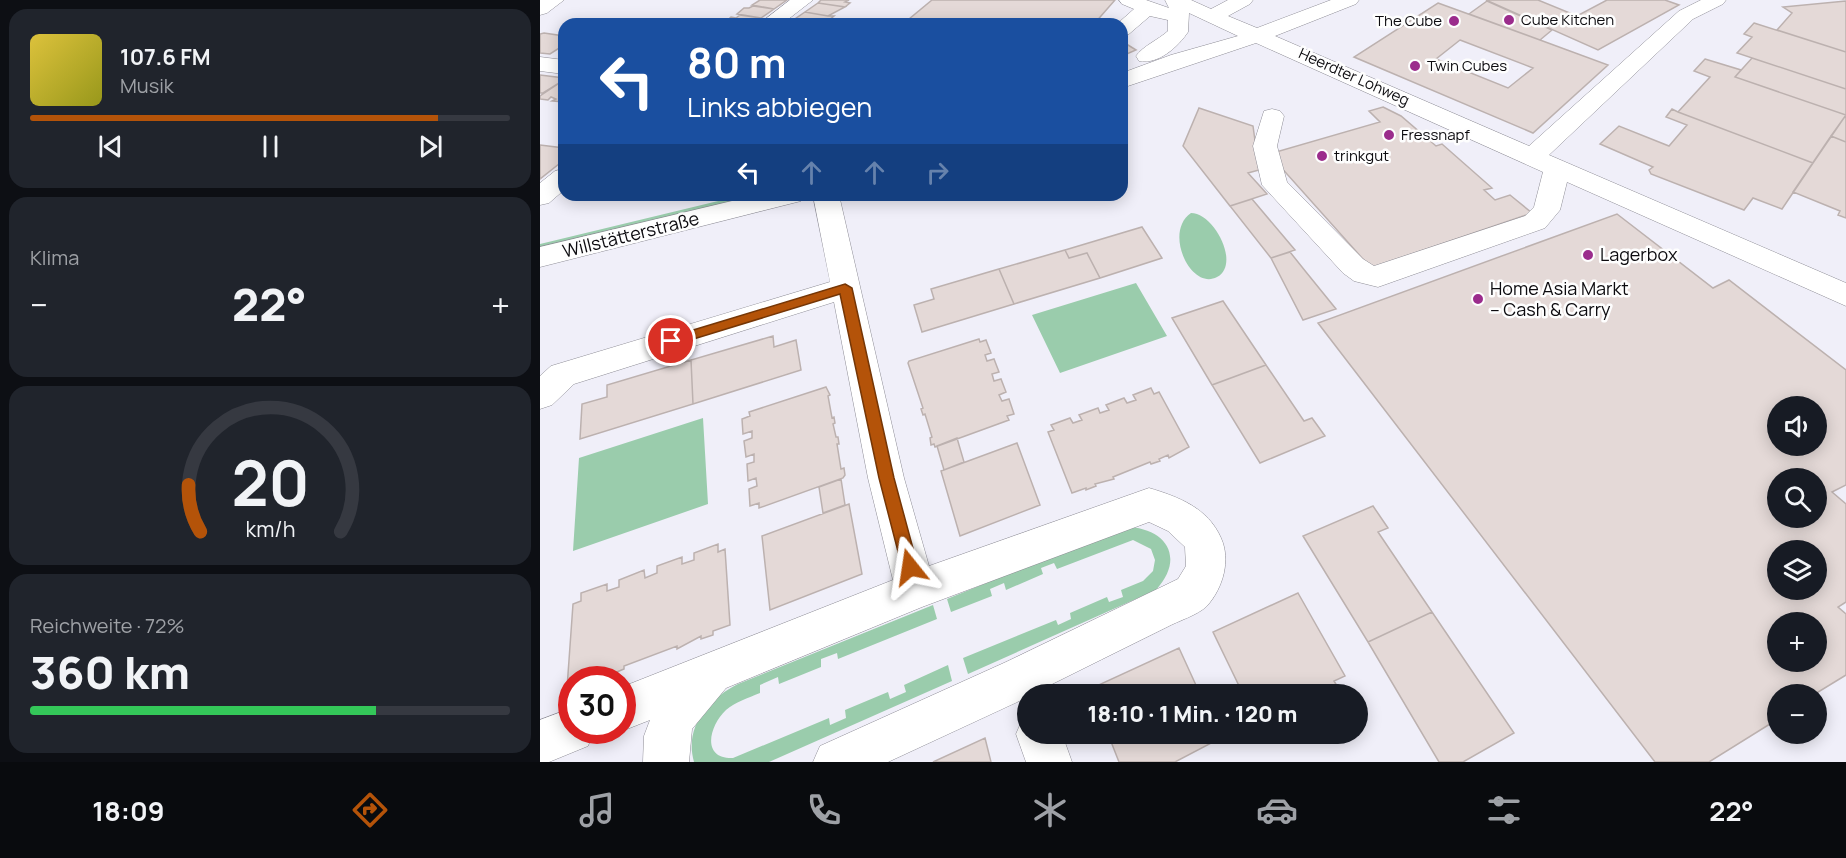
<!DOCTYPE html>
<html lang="de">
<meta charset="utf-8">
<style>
body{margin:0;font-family:Manrope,sans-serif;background:#20242c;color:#f1f3f6;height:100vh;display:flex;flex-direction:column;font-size:22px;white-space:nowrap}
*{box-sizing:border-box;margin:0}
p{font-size:20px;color:#9ea1a6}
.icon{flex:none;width:33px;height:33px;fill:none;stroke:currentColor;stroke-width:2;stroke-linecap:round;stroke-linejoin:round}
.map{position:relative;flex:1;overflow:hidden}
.panel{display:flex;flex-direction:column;gap:9px;padding:9px;background:#0d0f14;width:540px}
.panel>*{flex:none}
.banner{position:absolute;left:18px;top:18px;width:570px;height:183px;border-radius:18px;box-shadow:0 3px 15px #0003;background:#1a4fa0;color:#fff;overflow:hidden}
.controls{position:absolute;left:1227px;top:396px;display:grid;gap:12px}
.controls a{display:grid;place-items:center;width:60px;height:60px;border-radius:50%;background:#171b24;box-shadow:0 3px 15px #0003;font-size:30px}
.speed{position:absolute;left:18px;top:666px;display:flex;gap:12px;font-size:30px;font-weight:700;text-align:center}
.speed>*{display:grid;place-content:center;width:78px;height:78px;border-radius:50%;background:#171b24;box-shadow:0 3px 15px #0003;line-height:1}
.speed .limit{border:9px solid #d22;background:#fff;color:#111}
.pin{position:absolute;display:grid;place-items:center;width:51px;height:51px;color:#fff;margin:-26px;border:3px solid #fff;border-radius:50%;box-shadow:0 2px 6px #0007}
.me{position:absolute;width:66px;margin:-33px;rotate:345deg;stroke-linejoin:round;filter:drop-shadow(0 0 4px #0008)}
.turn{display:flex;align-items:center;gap:21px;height:126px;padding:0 30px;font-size:27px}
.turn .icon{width:78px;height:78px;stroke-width:2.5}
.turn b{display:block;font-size:42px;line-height:51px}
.lanes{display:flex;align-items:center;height:57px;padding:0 30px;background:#0003;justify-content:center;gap:30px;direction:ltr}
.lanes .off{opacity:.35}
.big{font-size:45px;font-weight:800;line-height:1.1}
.panel .widget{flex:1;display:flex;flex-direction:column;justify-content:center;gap:9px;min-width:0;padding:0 21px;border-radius:18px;background:#20242c}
.panel .dial{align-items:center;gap:0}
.dial svg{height:156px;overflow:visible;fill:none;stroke:#363941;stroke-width:7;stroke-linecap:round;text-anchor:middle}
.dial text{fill:#f1f3f6;stroke:none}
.song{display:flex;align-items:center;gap:18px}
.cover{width:72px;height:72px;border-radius:9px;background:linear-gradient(135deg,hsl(50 70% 55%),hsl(60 70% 35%))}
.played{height:6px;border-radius:3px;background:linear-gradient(90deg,#b45309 85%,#363941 85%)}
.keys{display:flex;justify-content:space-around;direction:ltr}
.heat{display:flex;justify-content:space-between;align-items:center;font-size:33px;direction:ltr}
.charge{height:9px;border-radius:4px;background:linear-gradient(90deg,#34c759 72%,#363941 0)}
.trip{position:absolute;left:477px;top:684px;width:351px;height:60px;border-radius:30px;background:#171b24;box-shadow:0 3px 15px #0003;font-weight:800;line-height:60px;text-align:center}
.tab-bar{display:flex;height:96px;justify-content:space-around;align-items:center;background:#090b0e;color:#9ea1a6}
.tab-bar .icon{width:42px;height:42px}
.tab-bar .on{color:#b45309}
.tab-bar b{font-size:27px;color:#f1f3f6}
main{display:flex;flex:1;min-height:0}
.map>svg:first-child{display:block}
.green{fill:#9accac}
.building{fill:#e4d9d7;stroke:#bcb1af;stroke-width:1.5;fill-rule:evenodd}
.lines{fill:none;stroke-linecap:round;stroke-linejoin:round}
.minor-casing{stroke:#8e8d96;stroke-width:1}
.minor{fill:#fff;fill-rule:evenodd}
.route{fill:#b45309;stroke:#753606;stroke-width:1.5}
.poi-dot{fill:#9b2c8c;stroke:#fefefe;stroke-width:2}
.labels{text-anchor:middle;stroke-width:5;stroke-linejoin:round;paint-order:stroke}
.far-poi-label{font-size:15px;fill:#0c0b0f;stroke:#fefefe;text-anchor:start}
.far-street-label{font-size:15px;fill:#0c0b0f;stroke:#fefefe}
.street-label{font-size:18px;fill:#0c0b0f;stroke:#fefefe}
.poi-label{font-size:18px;fill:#0c0b0f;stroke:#fefefe;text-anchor:start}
</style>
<main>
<section class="panel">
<div class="widget">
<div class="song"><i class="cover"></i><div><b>107.6 FM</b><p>Musik</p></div></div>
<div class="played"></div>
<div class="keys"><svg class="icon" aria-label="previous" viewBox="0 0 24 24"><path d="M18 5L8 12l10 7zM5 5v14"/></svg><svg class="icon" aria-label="pause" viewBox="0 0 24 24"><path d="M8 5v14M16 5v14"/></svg><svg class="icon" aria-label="next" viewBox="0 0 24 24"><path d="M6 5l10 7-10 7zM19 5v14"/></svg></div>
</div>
<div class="widget"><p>Klima</p>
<div class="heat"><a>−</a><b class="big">22°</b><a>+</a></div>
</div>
<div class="widget dial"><svg viewBox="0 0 100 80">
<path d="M14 69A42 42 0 1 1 86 69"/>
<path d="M14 69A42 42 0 0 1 8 45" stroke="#b45309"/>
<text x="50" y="56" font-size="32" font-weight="700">20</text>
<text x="50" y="72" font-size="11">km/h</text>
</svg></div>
<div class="widget"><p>Reichweite · 72%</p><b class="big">360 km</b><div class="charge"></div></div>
</section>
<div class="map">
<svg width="1306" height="762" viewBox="0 0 1306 762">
<rect width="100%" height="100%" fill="#f0eff9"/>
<!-- green -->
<path class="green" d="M203 195H209L210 199 0 251V244Z
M651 213C674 213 701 264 677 277 651 291 623 232 651 213Z
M596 283 627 336 520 373 492 315Z
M163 418 168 504 33 551 39 458Z
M583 527C624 526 647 556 616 590L428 674 423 658 516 620 518 625 531 619 530 613 567 597 569 602 583 597 581 590 603 581 613 571 615 560 611 549 593 540 517 569 514 563 501 568 503 574 466 590 464 583 450 589 452 596 411 612 407 599Z
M393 605 397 619 298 659 297 653 281 659V667L239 684 238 677 220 685V693C208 698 195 702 186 710 169 726 161 759 193 758L289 718 290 725 306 718 305 710 348 692 350 699 366 692 364 685 408 665 412 681 229 762H154C144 727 168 699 198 684Z"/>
<!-- building -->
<path class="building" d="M220 0H247L234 9 212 5Z
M281 0H309L305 2 310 3 305 7 278 3Z
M392 0H575L554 24H363Z
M946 0H998L1037 16 1067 0H1125L1139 5 1058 50Z
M947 1 1012 30 1000 40 929 14Z
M1306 1V52L1237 30 1252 13 1243 7Z
M278 3 305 7 288 16 265 12Z
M898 3 1000 40 1068 65 993 133 814 57ZM920 40 993 68 968 88 896 59Z
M213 6 234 9 221 18 197 14 204 8H209Z
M265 12 288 16H294L284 24 252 21Z
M200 15 221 18 213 24H183L191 17 196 18Z
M1214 23 1306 52V89L1197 53 1212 37 1204 34Z
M4 33 24 36V45L10 54 0 53V34Z
M588 45 596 50 582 56V48Z
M1212 58 1306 89V142L1291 136 1306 115 1195 77Z
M1165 59 1201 70 1195 77 1306 115 1273 163 1138 112 1170 77 1154 71Z
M0 75 24 78V80L3 93H0Z
M24 80V102L12 101 16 99 11 97 8 100 0 99V96Z
M843 107 861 116 896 146 902 144 952 188 944 190 955 200 970 195 992 213 831 268 738 164 736 152 840 122 829 111Z
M659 108 713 126 719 170 708 173 727 194 690 206 643 146Z
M1132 109 1138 112 1273 163 1242 209 1213 198 1204 210 1111 174 1109 170 1113 167 1060 144 1079 126 1129 146 1147 125 1126 117Z
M1291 136 1306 142V218L1298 215 1300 211 1253 192Z
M0 145 24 148V160L0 179Z
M712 199 755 250 731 258 690 206Z
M1077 214 1173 288 1189 280 1306 370V485L1292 492 1306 504V602L1298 607 1306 614V675L1275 694H1238V719L1169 762H1115L778 323ZM1238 406H1276V446H1238ZM1238 478H1276V518H1238ZM1238 550H1276V590H1238ZM1238 622H1276V662H1238Z
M602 227 622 258 560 278 547 253 529 258 525 250Z
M525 250 529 258 547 253 560 278 474 304 459 269Z
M750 252 766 272 796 309 763 320 731 258Z
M459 269 474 304 382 332 374 305 394 299 391 289Z
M683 301 726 365 672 385 632 318Z
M233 336 234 347 256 340 261 370 153 404 151 360Z
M439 339 440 342 446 340 451 353 445 355 447 361 454 359 459 372 452 374 454 381 461 379 466 392 459 395 462 401 469 399 474 414 467 416 469 420 395 447 394 444 391 445 390 438 392 437 385 414 383 415 381 409 383 408 368 363 369 361Z
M151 360 153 404 40 439 42 404 67 397V385Z
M726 365 764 421 772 418 785 436 720 463 672 385Z
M286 387 290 395 288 396 292 418 294 417 295 423 293 424 296 437H298L299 444H297L301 469 304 468 305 475 303 478 219 508V503L210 506 209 489 217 486 216 478 208 481 207 464 214 462V454L206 457 204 441 212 438V431L203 434 202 419 210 416 209 412Z
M611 388 614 394 619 392 649 447 629 458 628 455 619 459 620 461 611 464 610 462 573 477 574 479 555 484 556 486 546 490V488L532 493 508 432 514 430 511 425 530 418 533 423 542 420 539 415 558 408 560 413 569 410 566 405 584 398 587 403 596 400 593 395Z
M417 438 424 462 404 470 397 446Z
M477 443 500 505 420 536 401 471Z
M301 479 305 505 283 513 279 487Z
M309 504 322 574 230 610 222 536Z
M833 506 848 528 838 532 892 612 828 642 763 536Z
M178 544V552L185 549 190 625 173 631V635L161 639V636L137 649V646L84 666V669L72 674V671L57 680H32V687L27 688 33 604 41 601V593L67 584V591L79 587V580L104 570 105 578 117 573V566L142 557V564L154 560V553Z
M758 593 805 676 794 681 802 694H703L673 632Z
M892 612 974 733 923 762H899L828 642Z
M639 648 660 694H555L552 688Z
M568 734H677L679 739 635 762H579Z
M445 738 451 762H393Z"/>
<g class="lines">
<defs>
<path id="minor" d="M0 0H24L7 13 0 15Z
M250 0H273L242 24H219Z
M579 0H606L629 8 625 0H651L671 9 688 0H713L710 4 688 16 717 28 791 0H819L816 4 735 36 989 146 1139 11 1161 0H1186L1183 4 1153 19 1009 155 1306 283V306L1027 182 1020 210 1005 228 838 287 814 281 803 273 722 185 713 146 724 111 732 109 740 111 744 116 737 146 747 182 823 259 834 266 985 216 994 207 1003 172 716 43 582 88V73L631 55 698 36 649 13 648 32C638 47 618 65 599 61L596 56C603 46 618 40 628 31V20L610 16 589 34 582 36V24H577L594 9 582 4Z
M0 57 24 60V74L0 71Z
M24 169V190L9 203 0 205V183L15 171Z
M217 195H265L261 201 0 267V247Z
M273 195H299L364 478 389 566 609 488C639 497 668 508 681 538 691 560 683 588 667 606 658 615 638 621 627 627 583 649 540 670 496 692L488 694V697L348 762H273L280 746 466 662 638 579 646 566 645 547 628 531 609 522 382 607 186 688 152 729 149 762H103L104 736 110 720 82 731 80 730H82V687L353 580 328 478 294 302 34 384 12 405 0 409V376L11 366 290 282Z
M32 708V730H54L48 746 9 762H0V720Z
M488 716V734H522L532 762H486L476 734 483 718Z"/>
</defs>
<!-- minor casing -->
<use href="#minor" class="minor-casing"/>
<!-- minor -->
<use href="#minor" class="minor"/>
</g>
<!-- route -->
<path class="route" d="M305 284 312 288 354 478 378 567 376 573 370 575 364 573 362 567 339 478 300 294 131 346 125 341 127 338Z"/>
<!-- markers -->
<g class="poi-dot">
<circle cx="969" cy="20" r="6"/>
<circle cx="914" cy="21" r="6"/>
<circle cx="875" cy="66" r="6"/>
<circle cx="849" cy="135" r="6"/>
<circle cx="782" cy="156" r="6"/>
<circle cx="1048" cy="255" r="6"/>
<circle cx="938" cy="299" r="6"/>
</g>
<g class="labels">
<!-- far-poi labels -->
<g class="far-poi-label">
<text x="981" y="25">Cube Kitchen</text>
<text x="902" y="26" text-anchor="end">The Cube</text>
<text x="887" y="71">Twin Cubes</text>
<text x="861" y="140">Fressnapf</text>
<text x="794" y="161">trinkgut</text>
</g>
<!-- far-street labels -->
<g class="far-street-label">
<text transform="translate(814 77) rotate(24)" y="5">Heerdter Lohweg</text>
</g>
<!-- street labels -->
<g class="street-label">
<text transform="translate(91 235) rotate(-14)" y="6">Willstätterstraße</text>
</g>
<!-- poi labels -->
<g class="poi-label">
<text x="1060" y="261">Lagerbox</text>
<text x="950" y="295">Home Asia Markt<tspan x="950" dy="21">– Cash &amp; Carry</tspan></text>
</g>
</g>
</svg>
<div class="controls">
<a><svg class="icon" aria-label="sound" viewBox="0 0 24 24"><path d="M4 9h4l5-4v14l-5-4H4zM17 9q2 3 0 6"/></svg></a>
<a><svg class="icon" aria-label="search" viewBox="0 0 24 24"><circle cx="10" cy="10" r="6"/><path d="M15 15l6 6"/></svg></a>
<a><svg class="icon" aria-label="layers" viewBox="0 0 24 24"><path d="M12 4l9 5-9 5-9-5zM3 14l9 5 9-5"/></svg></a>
<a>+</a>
<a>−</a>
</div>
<div class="speed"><div class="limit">30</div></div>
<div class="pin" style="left:131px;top:341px;background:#d93025"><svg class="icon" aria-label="arrive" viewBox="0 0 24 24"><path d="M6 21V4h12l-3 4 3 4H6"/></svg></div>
<svg class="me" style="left:370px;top:567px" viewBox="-20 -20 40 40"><path d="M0-17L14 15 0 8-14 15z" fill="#b45309" stroke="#fff" stroke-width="4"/></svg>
<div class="trip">18:10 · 1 Min. · 120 m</div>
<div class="banner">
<div class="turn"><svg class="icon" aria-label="left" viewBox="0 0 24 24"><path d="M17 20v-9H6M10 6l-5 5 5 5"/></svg><div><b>80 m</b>Links abbiegen</div></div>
<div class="lanes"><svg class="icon" aria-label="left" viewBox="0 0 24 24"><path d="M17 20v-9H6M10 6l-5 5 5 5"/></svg><svg class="icon off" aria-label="ahead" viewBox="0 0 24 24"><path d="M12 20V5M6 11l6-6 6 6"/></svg><svg class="icon off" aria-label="ahead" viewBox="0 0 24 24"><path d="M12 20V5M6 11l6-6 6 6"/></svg><svg class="icon off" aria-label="right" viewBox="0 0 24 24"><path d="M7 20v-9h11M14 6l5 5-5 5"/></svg></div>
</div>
</div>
</main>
<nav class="tab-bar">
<b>18:09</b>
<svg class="icon on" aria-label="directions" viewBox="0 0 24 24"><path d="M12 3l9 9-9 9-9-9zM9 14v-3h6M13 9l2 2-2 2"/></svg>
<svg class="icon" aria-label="music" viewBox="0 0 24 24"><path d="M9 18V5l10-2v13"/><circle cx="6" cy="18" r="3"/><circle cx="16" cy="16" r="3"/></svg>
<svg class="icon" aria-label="phone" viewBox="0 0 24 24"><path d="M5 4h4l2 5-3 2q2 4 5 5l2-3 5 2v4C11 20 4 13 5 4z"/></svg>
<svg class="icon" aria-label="climate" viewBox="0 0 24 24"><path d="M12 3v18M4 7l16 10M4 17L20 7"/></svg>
<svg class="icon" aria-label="car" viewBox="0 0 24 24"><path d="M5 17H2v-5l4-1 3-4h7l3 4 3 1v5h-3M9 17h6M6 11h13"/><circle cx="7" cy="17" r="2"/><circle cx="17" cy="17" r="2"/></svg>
<svg class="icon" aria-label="filters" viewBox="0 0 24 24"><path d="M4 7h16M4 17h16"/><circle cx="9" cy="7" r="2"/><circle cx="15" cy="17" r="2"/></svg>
<b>22°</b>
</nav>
